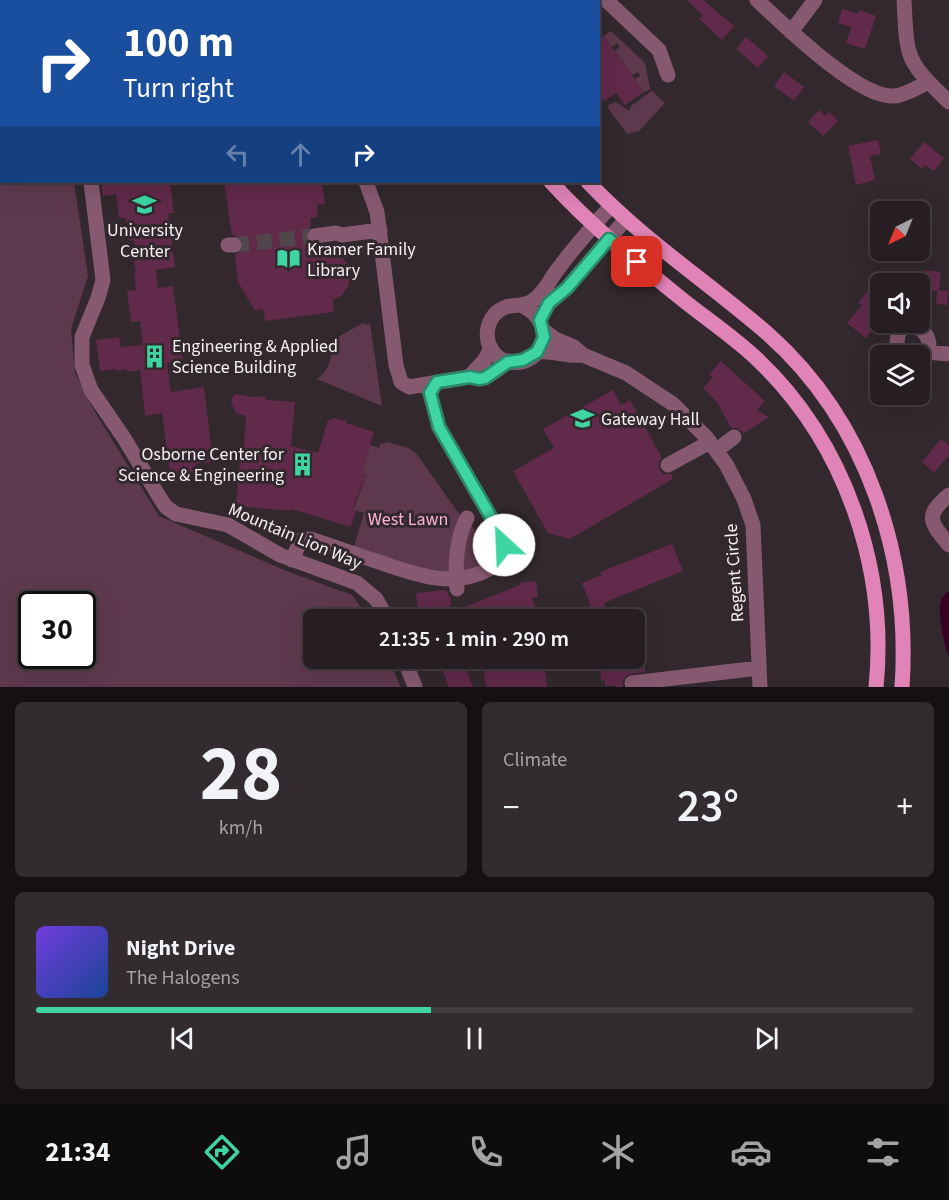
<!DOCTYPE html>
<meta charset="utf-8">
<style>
body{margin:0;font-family:"Source Sans 3",sans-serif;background:#322b2f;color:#f1f3f6;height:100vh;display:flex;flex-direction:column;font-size:22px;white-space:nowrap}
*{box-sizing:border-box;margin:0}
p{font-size:20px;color:#a4a2a5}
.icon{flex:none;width:33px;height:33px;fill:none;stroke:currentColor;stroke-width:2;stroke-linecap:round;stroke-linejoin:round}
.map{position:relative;height:687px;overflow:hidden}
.drawer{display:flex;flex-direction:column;gap:15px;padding:15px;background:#151013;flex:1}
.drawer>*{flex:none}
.hud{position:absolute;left:0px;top:0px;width:600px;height:183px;box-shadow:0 6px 24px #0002,0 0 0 2px #423c40;background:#1a4fa0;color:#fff;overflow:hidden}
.needle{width:39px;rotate:223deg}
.controls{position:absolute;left:870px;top:201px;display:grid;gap:12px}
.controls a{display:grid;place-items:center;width:60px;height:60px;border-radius:9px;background:#261e22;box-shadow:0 6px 24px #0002,0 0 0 2px #423c40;font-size:30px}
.speed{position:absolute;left:18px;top:591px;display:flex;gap:12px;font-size:30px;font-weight:700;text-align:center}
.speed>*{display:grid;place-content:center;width:78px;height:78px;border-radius:50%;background:#261e22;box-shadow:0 6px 24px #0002,0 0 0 2px #423c40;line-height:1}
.speed .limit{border:3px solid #111;border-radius:9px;background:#fff;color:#111}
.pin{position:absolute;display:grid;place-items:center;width:51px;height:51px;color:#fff;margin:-26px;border-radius:12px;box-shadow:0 3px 9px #0006}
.me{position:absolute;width:66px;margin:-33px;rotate:335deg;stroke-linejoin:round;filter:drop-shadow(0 0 4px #0008)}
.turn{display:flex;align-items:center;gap:21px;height:126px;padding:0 24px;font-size:27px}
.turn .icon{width:78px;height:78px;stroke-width:2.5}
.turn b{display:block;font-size:42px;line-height:51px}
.lanes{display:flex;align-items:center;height:57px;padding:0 24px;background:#0003;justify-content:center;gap:30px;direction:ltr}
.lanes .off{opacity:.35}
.big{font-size:45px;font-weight:600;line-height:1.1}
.drawer .tile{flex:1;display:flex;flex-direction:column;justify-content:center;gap:9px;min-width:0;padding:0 21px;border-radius:9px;background:#322b2f}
.drawer .dial{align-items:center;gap:0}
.dial b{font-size:78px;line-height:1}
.song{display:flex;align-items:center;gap:18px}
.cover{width:72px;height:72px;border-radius:9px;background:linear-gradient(135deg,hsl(260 70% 55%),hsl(220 70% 35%))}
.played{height:6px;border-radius:3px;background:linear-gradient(90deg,#3ed4a3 45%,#423c40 45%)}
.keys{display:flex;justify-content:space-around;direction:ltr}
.heat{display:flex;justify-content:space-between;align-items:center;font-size:33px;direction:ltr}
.drawer .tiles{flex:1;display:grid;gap:15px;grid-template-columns:1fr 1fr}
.tile:last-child{grid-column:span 2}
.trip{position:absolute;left:303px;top:609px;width:342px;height:60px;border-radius:9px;background:#261e22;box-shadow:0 6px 24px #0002,0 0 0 2px #423c40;font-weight:600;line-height:60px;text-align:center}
.tabs{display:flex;height:96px;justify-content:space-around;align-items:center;background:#0f0c0e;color:#a4a2a5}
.tabs .icon{width:42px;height:42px}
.tabs .active{color:#3ed4a3}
.tabs b{font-size:27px;color:#f1f3f6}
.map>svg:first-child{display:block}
.green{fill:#5e394d;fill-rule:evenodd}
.water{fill:#370124}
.building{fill:#61294a}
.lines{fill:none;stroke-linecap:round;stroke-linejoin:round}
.minor-tunnel{stroke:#50464b;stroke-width:15;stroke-dasharray:15 8;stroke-linecap:butt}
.minor{stroke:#865971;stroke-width:15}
.major{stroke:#e083b7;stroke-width:15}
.route-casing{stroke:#288a6a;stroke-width:15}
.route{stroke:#3ed4a3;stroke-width:10}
.labels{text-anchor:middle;stroke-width:6;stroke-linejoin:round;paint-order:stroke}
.poi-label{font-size:18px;fill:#f7f1f4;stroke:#32282d;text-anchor:start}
.park-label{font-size:18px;fill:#fbb1d8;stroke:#32282d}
.street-label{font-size:18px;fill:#f7f1f4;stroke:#32282d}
</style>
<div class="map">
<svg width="949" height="687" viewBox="0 0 949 687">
<rect width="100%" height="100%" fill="#32282d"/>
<!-- green -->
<path class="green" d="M0 0 2 182H74L88 276 71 329 75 373 95 412 159 516 289 572 352 595 369 619 314 620V658L388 659 401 687H0ZM32 604H82V656H32Z
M611 31 645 63 650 89 644 92 635 79 640 76 638 72 632 75 615 51 620 47 617 43 612 47 604 36Z
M652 91 665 103 639 131 627 134 608 108V105L616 102 629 111 631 106Z
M363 323 366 325 370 323 382 406 317 379C329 371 334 356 329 342Z
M387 442 408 448 416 453 457 511 473 528 495 545C491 574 450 574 428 571L354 547 364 513 353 510 367 475 362 473 370 445 379 448 380 444Z"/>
<!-- water -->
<path class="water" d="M947 592H949V657C944 645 937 612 941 600 942 597 945 595 947 592Z"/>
<!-- building -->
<path class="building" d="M686 0H703L734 26 722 40 699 19 703 15Z
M842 9 858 14 859 10 876 16 865 49 846 43 851 27 838 23Z
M604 36 644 92 625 105 616 93 604 101 598 93V40Z
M746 37 768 56 758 68 736 49Z
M784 72 804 87 794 101 774 86Z
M819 110 825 116 829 112 838 121 823 136 808 122Z
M878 140 881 154 870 156 875 180 856 185 848 146Z
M924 142 944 158 934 171 925 165 922 169 910 159Z
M101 182H170L174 213H168L175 267 156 270 158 288 173 286 183 361 167 363 171 392 204 387 213 462 196 464 197 477 192 478V480L171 483 162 413 145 416 140 370 127 372V369L116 371V369L100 371 96 340 119 337 121 347 143 345 140 321 131 322 127 291 136 290 134 273H136L134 261H137L134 240 129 241 126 218H119L116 194 103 196Z
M224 182H322L325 204 317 205 318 217 310 218 311 227 306 232 305 237 308 242 314 245 315 253 328 251 339 255 348 264 350 274 348 287 341 296 333 300 334 312 265 321 263 309 255 311 238 282 235 255 242 250 244 244 239 237 232 235Z
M924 270 941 272 939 290 948 291 947 305 936 304 937 291 926 290 927 287 920 286V284H910L912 272 924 274Z
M874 283 880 288V316L877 321 879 322 866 338 847 323 862 305 858 303Z
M721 361 765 401 757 410 769 417 743 434 738 428H731L717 402 703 388 713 377 709 374Z
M613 390 621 405 630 400 662 458 658 464 660 470 663 474H671L673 479 570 539 548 533 513 471 554 448 543 429Z
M235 394 254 397 265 396 266 400 295 402 291 446 318 453 328 420H331L332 418 347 421 346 423 374 432 362 473 367 475 356 499 353 510H356L351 527 291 509V511L236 506 241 446H244L246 416 237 414 232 405 231 400Z
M888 394H923L919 407 907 403 905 408 895 404 896 399Z
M941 439 949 445V455L934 473 922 462Z
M672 544 683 571 604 603 606 620H564L563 609 591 606 582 583 602 575 600 572Z
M536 581 538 597 532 598 541 620H526L523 612 503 620H419L416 593 446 590 451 599 450 613 520 585V583Z
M634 616H637L644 641 645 672 627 675 623 680V687H616L615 685 605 686V680L601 681 600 666 575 669 574 658H634Z
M438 658H462L473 687H449Z
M544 664 547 687H486L484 671Z"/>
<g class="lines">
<!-- minor-tunnel -->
<path class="minor-tunnel" d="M234 245 315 236"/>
<!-- minor -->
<path class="minor" d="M13 0V2
M272 0V2
M606 0 659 50 668 75
M757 0C783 24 859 99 894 96 906 95 918 87 928 82
M904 0C907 59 905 60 949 102
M548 2 550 0
M791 32 815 0
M91 182 103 280 98 298 82 337V365L91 390 124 438 160 498 166 507 176 514 228 525 280 555 357 583 376 599 388 620
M366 182 377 212 396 365 401 382 409 387 469 377C487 381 495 371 509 361
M315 236 336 233 342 235 380 230
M228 245H234
M523 306C558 323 544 368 509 362 481 356 480 316 506 307 516 304 524 307 532 301 544 294 550 279 558 269 574 247 593 226 611 206
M540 320 549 303 567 288 625 220
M543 330 555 339 574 347 583 355 626 373 673 404 706 437 726 464 744 499 753 525 760 687
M537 352C553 350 567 357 583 355
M927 352 949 354
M904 356 897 344C898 303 949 340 920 358
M469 377 484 361 491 348
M717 450 734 437
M668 465 710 442
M949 495C924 516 930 522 949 545
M292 560 301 540 310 539C332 546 354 554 376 561 412 573 452 590 489 569 501 562 505 552 503 538L439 427 430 393 437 382
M457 589C455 565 456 539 467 518
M404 658 415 687
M632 683 759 668"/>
<!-- major -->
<path class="major" d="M426 0 427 2
M455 0 456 2
M551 182C591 226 637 263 683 300 708 320 735 338 758 360 845 443 888 568 876 687
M588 182C643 240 708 282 768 334 867 422 911 557 902 687"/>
</g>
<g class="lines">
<defs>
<path id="route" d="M504 545 503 538 439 427 430 393 437 382 470 377 479 379 485 378 508 362 523 360 537 352 544 337 540 320 549 303 567 288 609 239 637 262"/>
</defs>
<!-- route casing -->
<use href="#route" class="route-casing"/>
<!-- route -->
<use href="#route" class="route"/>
</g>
<!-- icons -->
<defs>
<symbol id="university-bare" viewBox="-9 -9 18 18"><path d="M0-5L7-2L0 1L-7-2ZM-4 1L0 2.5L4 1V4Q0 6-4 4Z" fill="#3ed4a3" stroke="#32282d" stroke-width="2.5" paint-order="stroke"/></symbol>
<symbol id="library-bare" viewBox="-9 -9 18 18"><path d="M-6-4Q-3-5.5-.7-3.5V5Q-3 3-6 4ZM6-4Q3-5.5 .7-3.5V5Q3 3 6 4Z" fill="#3ed4a3" stroke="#32282d" stroke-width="2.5" paint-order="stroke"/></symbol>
<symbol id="building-bare" viewBox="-9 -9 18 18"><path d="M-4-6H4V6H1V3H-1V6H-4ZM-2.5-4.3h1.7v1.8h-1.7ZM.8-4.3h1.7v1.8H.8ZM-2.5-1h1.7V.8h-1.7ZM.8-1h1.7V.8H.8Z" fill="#3ed4a3" stroke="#32282d" stroke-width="2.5" paint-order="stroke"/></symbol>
</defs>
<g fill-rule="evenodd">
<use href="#university-bare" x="128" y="188" width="33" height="33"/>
<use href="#library-bare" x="272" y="242" width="33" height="33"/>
<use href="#building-bare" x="138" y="340" width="33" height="33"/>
<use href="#university-bare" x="566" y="402" width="33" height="33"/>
<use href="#building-bare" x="286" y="448" width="33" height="33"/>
</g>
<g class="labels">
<!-- poi labels -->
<g class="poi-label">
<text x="145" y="236" text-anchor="middle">University<tspan x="145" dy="21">Center</tspan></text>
<text x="307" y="255">Kramer Family<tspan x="307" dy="21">Library</tspan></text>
<text x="172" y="352">Engineering &amp; Applied<tspan x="172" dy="21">Science Building</tspan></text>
<text x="601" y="425">Gateway Hall</text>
<text x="284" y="460" text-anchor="end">Osborne Center for<tspan x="284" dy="21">Science &amp; Engineering</tspan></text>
</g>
<!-- park labels -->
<g class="park-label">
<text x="408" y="525">West Lawn</text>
</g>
<!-- street labels -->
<g class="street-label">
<text transform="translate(295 536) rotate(23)" y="6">Mountain Lion Way</text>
<text transform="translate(734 573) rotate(-94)" y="6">Regent Circle</text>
</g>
</g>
</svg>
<div class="controls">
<a><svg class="needle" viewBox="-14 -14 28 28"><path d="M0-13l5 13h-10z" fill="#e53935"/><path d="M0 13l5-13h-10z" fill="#a4a2a5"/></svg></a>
<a><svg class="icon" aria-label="sound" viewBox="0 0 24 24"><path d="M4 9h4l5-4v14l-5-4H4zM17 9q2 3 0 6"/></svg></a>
<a><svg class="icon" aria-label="layers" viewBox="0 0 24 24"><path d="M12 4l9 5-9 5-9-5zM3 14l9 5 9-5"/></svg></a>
</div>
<div class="speed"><div class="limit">30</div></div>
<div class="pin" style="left:637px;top:262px;background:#d93025"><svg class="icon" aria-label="arrive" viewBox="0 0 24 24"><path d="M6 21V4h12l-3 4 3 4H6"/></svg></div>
<svg class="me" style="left:504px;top:545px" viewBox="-20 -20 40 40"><circle r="19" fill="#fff"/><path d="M0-13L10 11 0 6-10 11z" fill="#3ed4a3"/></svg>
<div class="trip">21:35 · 1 min · 290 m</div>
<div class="hud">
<div class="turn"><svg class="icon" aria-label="right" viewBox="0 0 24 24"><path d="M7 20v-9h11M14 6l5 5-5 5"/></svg><div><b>100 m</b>Turn right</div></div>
<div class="lanes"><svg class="icon off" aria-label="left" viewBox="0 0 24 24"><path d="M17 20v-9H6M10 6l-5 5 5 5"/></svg><svg class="icon off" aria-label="ahead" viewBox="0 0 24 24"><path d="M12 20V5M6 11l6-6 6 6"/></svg><svg class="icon" aria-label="right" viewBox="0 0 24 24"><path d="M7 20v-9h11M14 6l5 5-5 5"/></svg></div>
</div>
</div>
<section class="drawer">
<div class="tiles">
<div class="tile dial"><b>28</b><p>km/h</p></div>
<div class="tile"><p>Climate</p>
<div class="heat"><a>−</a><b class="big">23°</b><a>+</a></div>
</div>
<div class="tile">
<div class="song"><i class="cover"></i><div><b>Night Drive</b><p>The Halogens</p></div></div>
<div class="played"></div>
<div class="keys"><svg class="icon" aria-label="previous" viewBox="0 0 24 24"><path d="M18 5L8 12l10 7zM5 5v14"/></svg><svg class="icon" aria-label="pause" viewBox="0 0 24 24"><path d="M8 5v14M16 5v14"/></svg><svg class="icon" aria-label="next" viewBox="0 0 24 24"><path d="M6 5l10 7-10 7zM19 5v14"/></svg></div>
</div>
</div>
</section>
<nav class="tabs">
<b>21:34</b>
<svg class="icon active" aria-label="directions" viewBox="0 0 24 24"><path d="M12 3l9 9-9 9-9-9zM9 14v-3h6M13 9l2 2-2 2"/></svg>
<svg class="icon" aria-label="music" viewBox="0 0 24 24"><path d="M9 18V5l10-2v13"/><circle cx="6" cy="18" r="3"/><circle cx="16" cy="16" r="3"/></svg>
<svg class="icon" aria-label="phone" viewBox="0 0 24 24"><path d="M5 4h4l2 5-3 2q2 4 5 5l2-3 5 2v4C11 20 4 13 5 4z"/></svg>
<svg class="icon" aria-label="climate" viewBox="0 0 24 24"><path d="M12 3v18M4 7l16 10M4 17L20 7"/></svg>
<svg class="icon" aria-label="car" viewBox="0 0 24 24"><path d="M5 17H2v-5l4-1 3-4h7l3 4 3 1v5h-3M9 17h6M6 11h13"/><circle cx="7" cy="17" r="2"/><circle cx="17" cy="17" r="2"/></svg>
<svg class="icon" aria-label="filters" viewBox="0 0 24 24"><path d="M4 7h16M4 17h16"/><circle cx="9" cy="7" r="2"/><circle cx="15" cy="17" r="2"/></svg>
</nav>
